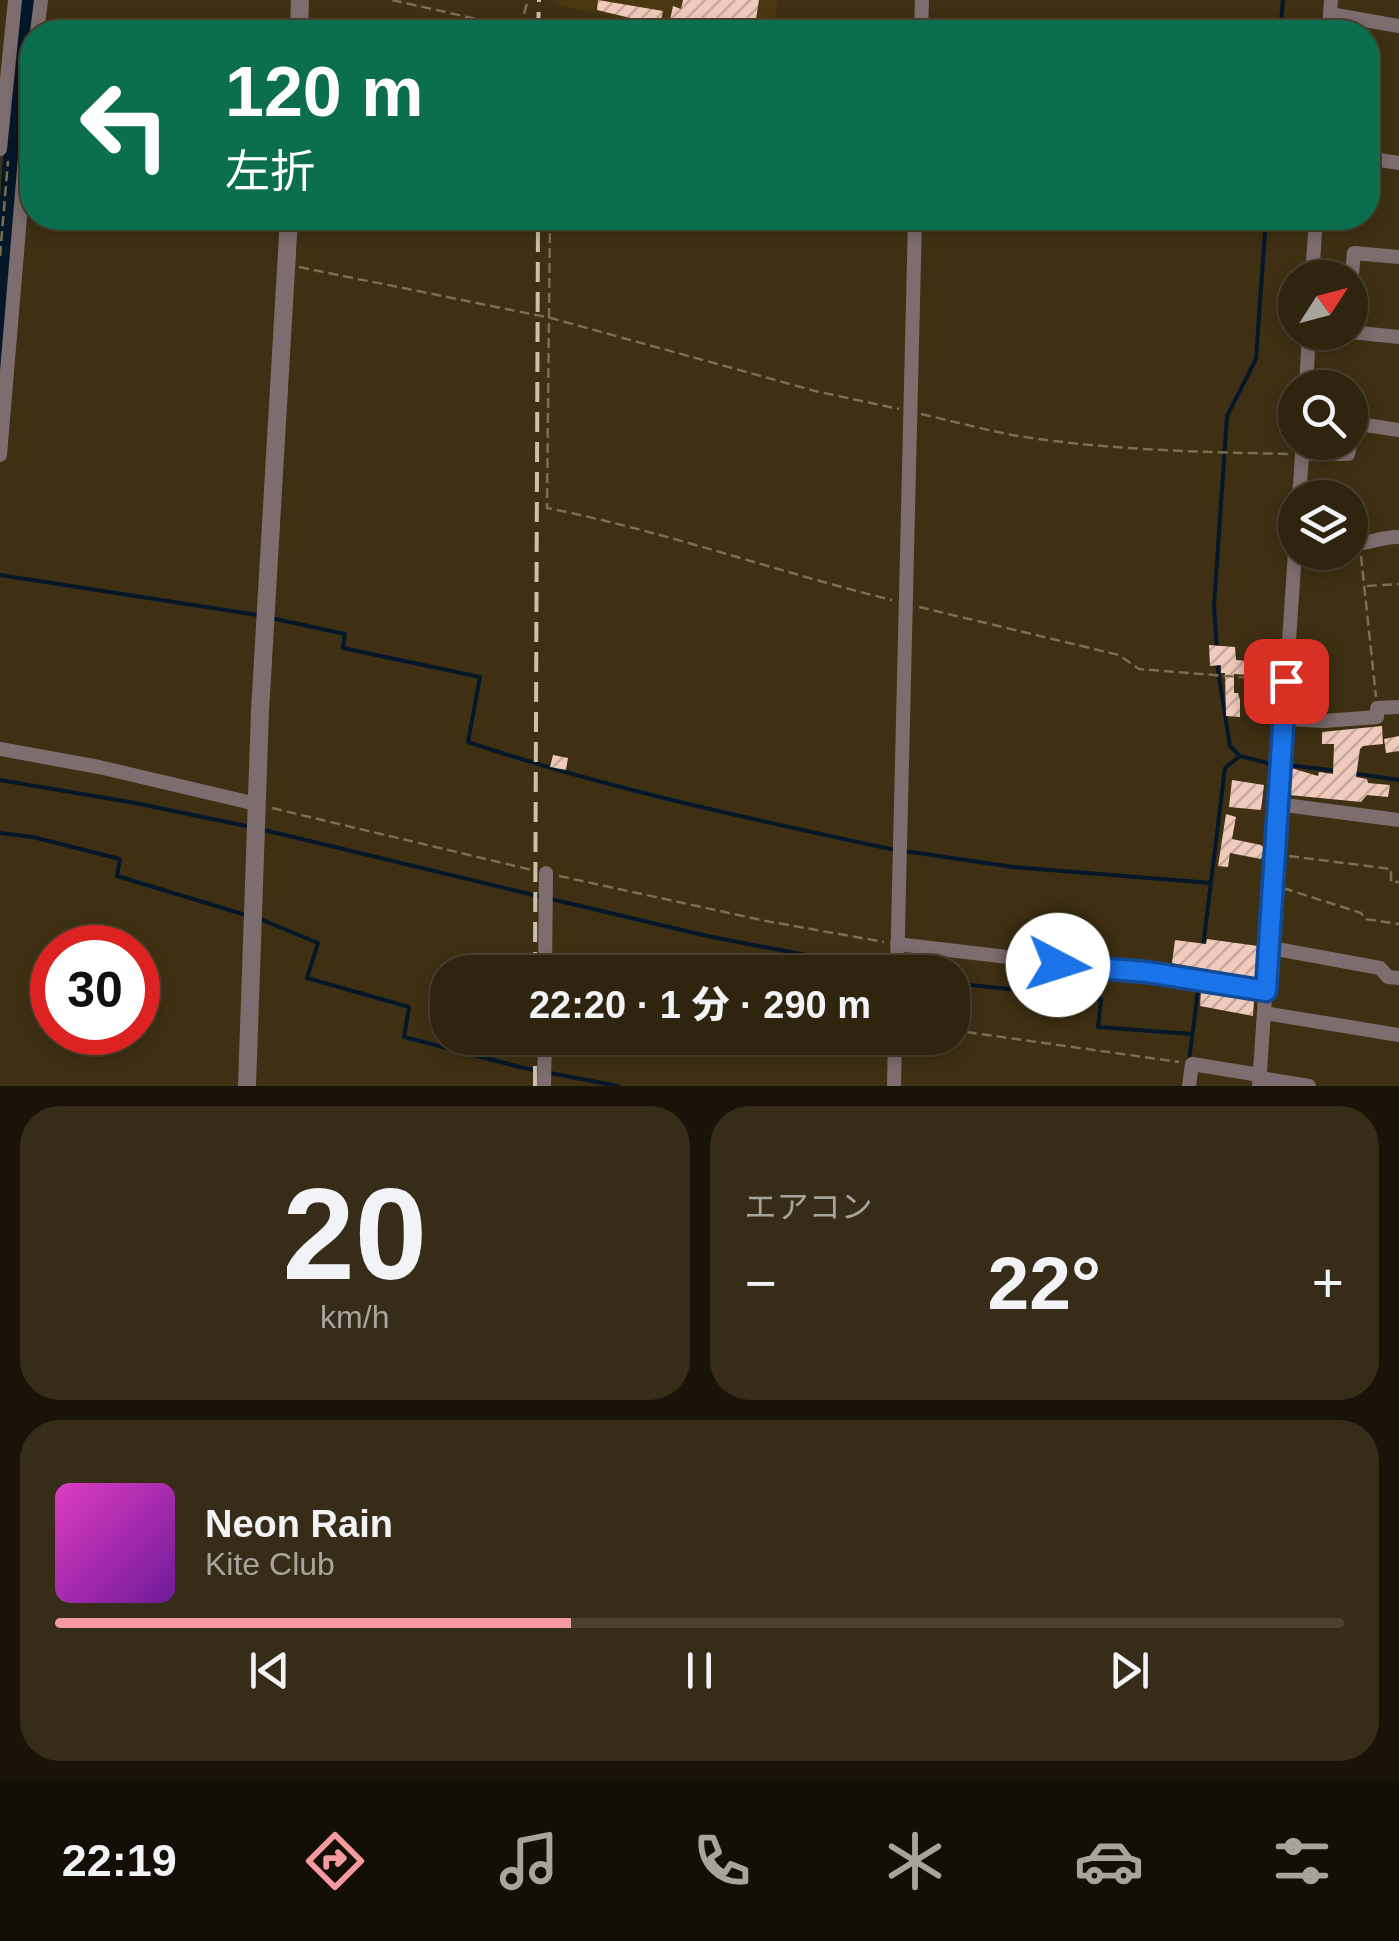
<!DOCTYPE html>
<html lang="ja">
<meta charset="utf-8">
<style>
body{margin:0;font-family:Helvetica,"Noto Sans JP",sans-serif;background:#372c17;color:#f1f3f6;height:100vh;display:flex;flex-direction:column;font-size:38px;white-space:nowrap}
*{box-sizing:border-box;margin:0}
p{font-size:32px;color:#a7a49e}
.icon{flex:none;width:55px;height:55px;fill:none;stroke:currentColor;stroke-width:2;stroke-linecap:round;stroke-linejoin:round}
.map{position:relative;height:1086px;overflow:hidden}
.panel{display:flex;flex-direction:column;gap:20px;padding:20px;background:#1a1408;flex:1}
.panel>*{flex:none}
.guide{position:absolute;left:20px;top:20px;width:1360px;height:210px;border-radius:40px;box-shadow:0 5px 15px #0003,0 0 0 2px #4a412e;background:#0b6e4f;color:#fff;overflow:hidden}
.needle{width:65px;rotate:54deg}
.buttons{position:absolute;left:1278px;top:260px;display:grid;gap:20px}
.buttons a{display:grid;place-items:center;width:90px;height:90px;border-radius:50%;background:#2f240e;box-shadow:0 5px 15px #0003,0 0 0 2px #4a412e;font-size:50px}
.speed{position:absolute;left:30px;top:925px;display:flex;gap:20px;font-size:50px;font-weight:700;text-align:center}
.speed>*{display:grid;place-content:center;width:130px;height:130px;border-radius:50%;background:#2f240e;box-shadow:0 5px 15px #0003,0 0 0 2px #4a412e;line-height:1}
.speed .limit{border:15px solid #d22;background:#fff;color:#111}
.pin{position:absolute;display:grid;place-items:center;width:85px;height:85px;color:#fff;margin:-42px;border-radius:20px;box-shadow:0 5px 15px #0006}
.me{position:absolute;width:110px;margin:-55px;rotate:95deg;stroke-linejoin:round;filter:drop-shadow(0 0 8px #0008)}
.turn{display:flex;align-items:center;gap:35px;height:210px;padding:0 40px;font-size:45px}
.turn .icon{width:130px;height:130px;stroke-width:2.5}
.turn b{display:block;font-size:70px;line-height:85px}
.big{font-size:75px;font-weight:800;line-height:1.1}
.panel .card{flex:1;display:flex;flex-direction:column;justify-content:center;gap:15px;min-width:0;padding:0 35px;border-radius:40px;background:#372c17}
.panel .dial{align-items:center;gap:0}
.dial b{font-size:130px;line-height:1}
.song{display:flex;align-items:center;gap:30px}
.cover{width:120px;height:120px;border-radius:15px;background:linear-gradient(135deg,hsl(310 70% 55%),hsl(280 70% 35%))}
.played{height:10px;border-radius:5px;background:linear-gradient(90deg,#f59b9f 40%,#4a412e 40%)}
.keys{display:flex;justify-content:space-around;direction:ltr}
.heat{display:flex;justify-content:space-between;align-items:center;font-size:55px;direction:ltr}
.panel .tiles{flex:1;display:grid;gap:20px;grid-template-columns:1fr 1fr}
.card:last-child{grid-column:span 2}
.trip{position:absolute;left:430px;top:955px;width:540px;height:100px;border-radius:40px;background:#2f240e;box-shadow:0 5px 15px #0003,0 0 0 2px #4a412e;font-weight:800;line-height:100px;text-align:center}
.menu{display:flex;height:160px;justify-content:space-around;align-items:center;background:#130e06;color:#a7a49e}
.menu .icon{width:70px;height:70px}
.menu .current{color:#f59b9f}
.menu b{font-size:45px;color:#f1f3f6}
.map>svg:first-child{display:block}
.built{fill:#4a3712}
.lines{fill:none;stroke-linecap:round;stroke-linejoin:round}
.stream{stroke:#05182a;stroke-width:4}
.river{stroke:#05182a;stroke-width:22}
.building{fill:url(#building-hatch)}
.path{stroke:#7b6e55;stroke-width:2.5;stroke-dasharray:10 5;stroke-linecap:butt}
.minor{stroke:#7e6d6f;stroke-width:14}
.tertiary{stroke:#7e6d6f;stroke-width:18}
.rail{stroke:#cac0ac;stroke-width:4;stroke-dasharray:20 10;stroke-linecap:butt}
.route-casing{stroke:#114b97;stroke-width:25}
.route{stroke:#1a73e8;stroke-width:18}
</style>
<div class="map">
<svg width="1399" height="1086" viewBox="0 0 1399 1086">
<defs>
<pattern id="building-hatch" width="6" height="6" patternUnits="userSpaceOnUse" patternTransform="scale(2.5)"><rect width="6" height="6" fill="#f0cabb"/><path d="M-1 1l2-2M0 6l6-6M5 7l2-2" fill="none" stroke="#c6a99d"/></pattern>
</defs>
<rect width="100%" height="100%" fill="#3f3013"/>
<!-- built -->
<path class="built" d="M553 0H778L772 32H681L553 4Z"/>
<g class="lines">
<!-- stream -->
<path class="stream" d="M1280 32 1283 0
M0 575 257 615
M271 618 345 634 343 648 480 677 468 742C608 789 751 819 895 850
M1217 650 1214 606 1227 416 1256 359 1266 218
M1217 664 1230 746 1240 756 1271 764
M1288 765 1338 771
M1352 773 1399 780
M0 780 135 803 251 827
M260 829 542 897
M0 833 33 837 120 859 117 876 246 915
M904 851 1013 867 1211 883
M551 899 707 936 894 972
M260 919 318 943 307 978 409 1007 404 1037 524 1068 618 1086
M1203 947 1225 768 1240 756
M952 983 1101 999 1098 1027 1192 1034
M1189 1061 1201 967"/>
<!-- river -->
<path class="river" d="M0 365 14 155 32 0"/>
</g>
<!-- building -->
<path class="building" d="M598 0 663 11 660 25 597 10Z
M683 0H759L756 19 773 22 771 32H734L670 20 673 6 681 9Z
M1209 645 1235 647 1236 660 1248 661V675L1234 674V693H1238L1240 700V717L1226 716 1225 673H1221V665L1210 666Z
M1382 726 1383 744 1363 746 1360 749 1356 777 1367 779 1368 783 1390 785 1388 797 1367 795 1361 802 1289 795 1291 768 1318 776 1319 772 1333 774 1334 744H1322V732Z
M1399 736V751L1386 753 1384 739Z
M553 755 568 758 566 770 550 767Z
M1232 780 1264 785 1261 810 1229 807Z
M1226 814 1236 817 1232 839 1261 845 1264 848 1261 859 1230 853 1228 867 1218 866Z
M1207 939 1258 946 1256 978 1172 963 1175 940 1206 944Z
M1201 991 1254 1000 1253 1016 1200 1006Z"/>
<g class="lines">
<!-- path -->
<path class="path" d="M392 0 534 32
M520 28 528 0
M550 218 547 508C664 531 777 572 892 600
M0 256 8 161
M299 267 551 318 815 391 899 409
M921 414C952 421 982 429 1012 435 1103 450 1198 452 1290 454
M1361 556 1376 697
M1367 586 1399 584
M919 607 1119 655 1139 669 1276 680
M272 808 532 870
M1289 856 1391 869V882H1399
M559 876 766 921 884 942
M1283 888 1361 913 1365 919 1399 924
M952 1030 1179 1062"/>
<!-- minor -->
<path class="minor" d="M1330 14 1399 26
M37 32 41 0
M921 32 922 0
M1329 32 1331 0
M0 149 15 0
M1368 158 1399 163
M1313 268 1352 274 1354 253 1399 257
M1312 277 1316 218
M1350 332 1399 337
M1306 388 1309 332
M1302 454H1348L1354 430 1359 424 1399 430
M0 455 32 74
M1299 498 1303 442
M1350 544C1367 545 1382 536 1399 537
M1284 719 1324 721 1377 717V708L1399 707
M0 749 99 767 256 804
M1277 804 1399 820
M897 944 1194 979 1266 991
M1271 948 1380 968 1388 977 1399 978
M545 972 546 873
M897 972 915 218
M1264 1013 1399 1035
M1260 1078 1309 1086
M544 1086 545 1038
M894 1086 895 1038
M1189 1086 1192 1064 1260 1075
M1259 1086 1295 552"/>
<!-- tertiary -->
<path class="tertiary" d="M299 32 300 0
M247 1086 260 711 289 218"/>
<!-- rail -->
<path class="rail" d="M538 32 539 0
M535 972 538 218
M535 1086V1038"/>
</g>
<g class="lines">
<defs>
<path id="route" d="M1058 965 1147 972 1266 991 1286 681"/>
</defs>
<!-- route casing -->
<use href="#route" class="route-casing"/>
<!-- route -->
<use href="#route" class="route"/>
</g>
</svg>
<div class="buttons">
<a><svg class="needle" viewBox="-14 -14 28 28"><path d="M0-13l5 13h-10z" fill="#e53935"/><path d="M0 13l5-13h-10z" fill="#a7a49e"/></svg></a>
<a><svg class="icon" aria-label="search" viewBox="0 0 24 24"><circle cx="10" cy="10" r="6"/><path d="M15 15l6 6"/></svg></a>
<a><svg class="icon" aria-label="layers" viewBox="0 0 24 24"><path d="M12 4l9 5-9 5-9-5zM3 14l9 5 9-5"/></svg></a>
</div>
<div class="speed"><div class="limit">30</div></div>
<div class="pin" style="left:1286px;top:681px;background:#d93025"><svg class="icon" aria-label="arrive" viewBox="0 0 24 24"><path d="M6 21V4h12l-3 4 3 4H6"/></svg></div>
<svg class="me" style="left:1058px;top:965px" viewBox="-20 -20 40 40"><circle r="19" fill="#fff"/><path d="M0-13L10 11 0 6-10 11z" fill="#1a73e8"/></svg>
<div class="trip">22:20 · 1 分 · 290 m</div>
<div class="guide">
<div class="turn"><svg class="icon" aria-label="left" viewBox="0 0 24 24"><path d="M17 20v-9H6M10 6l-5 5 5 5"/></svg><div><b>120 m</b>左折</div></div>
</div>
</div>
<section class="panel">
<div class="tiles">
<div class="card dial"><b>20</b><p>km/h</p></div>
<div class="card"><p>エアコン</p>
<div class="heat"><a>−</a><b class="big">22°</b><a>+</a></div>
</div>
<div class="card">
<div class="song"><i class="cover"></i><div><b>Neon Rain</b><p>Kite Club</p></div></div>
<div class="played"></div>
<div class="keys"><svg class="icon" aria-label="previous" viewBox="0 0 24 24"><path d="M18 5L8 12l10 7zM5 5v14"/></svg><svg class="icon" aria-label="pause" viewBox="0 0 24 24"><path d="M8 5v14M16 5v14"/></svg><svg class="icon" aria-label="next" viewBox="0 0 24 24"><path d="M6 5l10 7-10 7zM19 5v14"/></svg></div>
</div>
</div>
</section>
<nav class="menu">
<b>22:19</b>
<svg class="icon current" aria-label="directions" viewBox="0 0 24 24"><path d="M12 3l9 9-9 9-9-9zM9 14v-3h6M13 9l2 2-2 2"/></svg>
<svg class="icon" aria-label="music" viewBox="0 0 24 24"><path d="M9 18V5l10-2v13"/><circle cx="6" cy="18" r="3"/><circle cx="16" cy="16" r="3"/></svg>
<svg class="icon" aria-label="phone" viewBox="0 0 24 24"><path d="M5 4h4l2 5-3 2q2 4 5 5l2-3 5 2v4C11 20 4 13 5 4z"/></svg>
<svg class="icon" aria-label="climate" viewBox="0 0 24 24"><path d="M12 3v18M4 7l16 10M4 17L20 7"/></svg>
<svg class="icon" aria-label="car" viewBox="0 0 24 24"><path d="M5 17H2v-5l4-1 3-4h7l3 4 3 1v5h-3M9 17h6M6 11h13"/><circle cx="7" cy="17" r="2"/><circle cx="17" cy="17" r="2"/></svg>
<svg class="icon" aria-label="filters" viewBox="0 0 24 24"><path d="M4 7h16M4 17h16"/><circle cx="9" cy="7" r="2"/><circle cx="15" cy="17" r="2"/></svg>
</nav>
